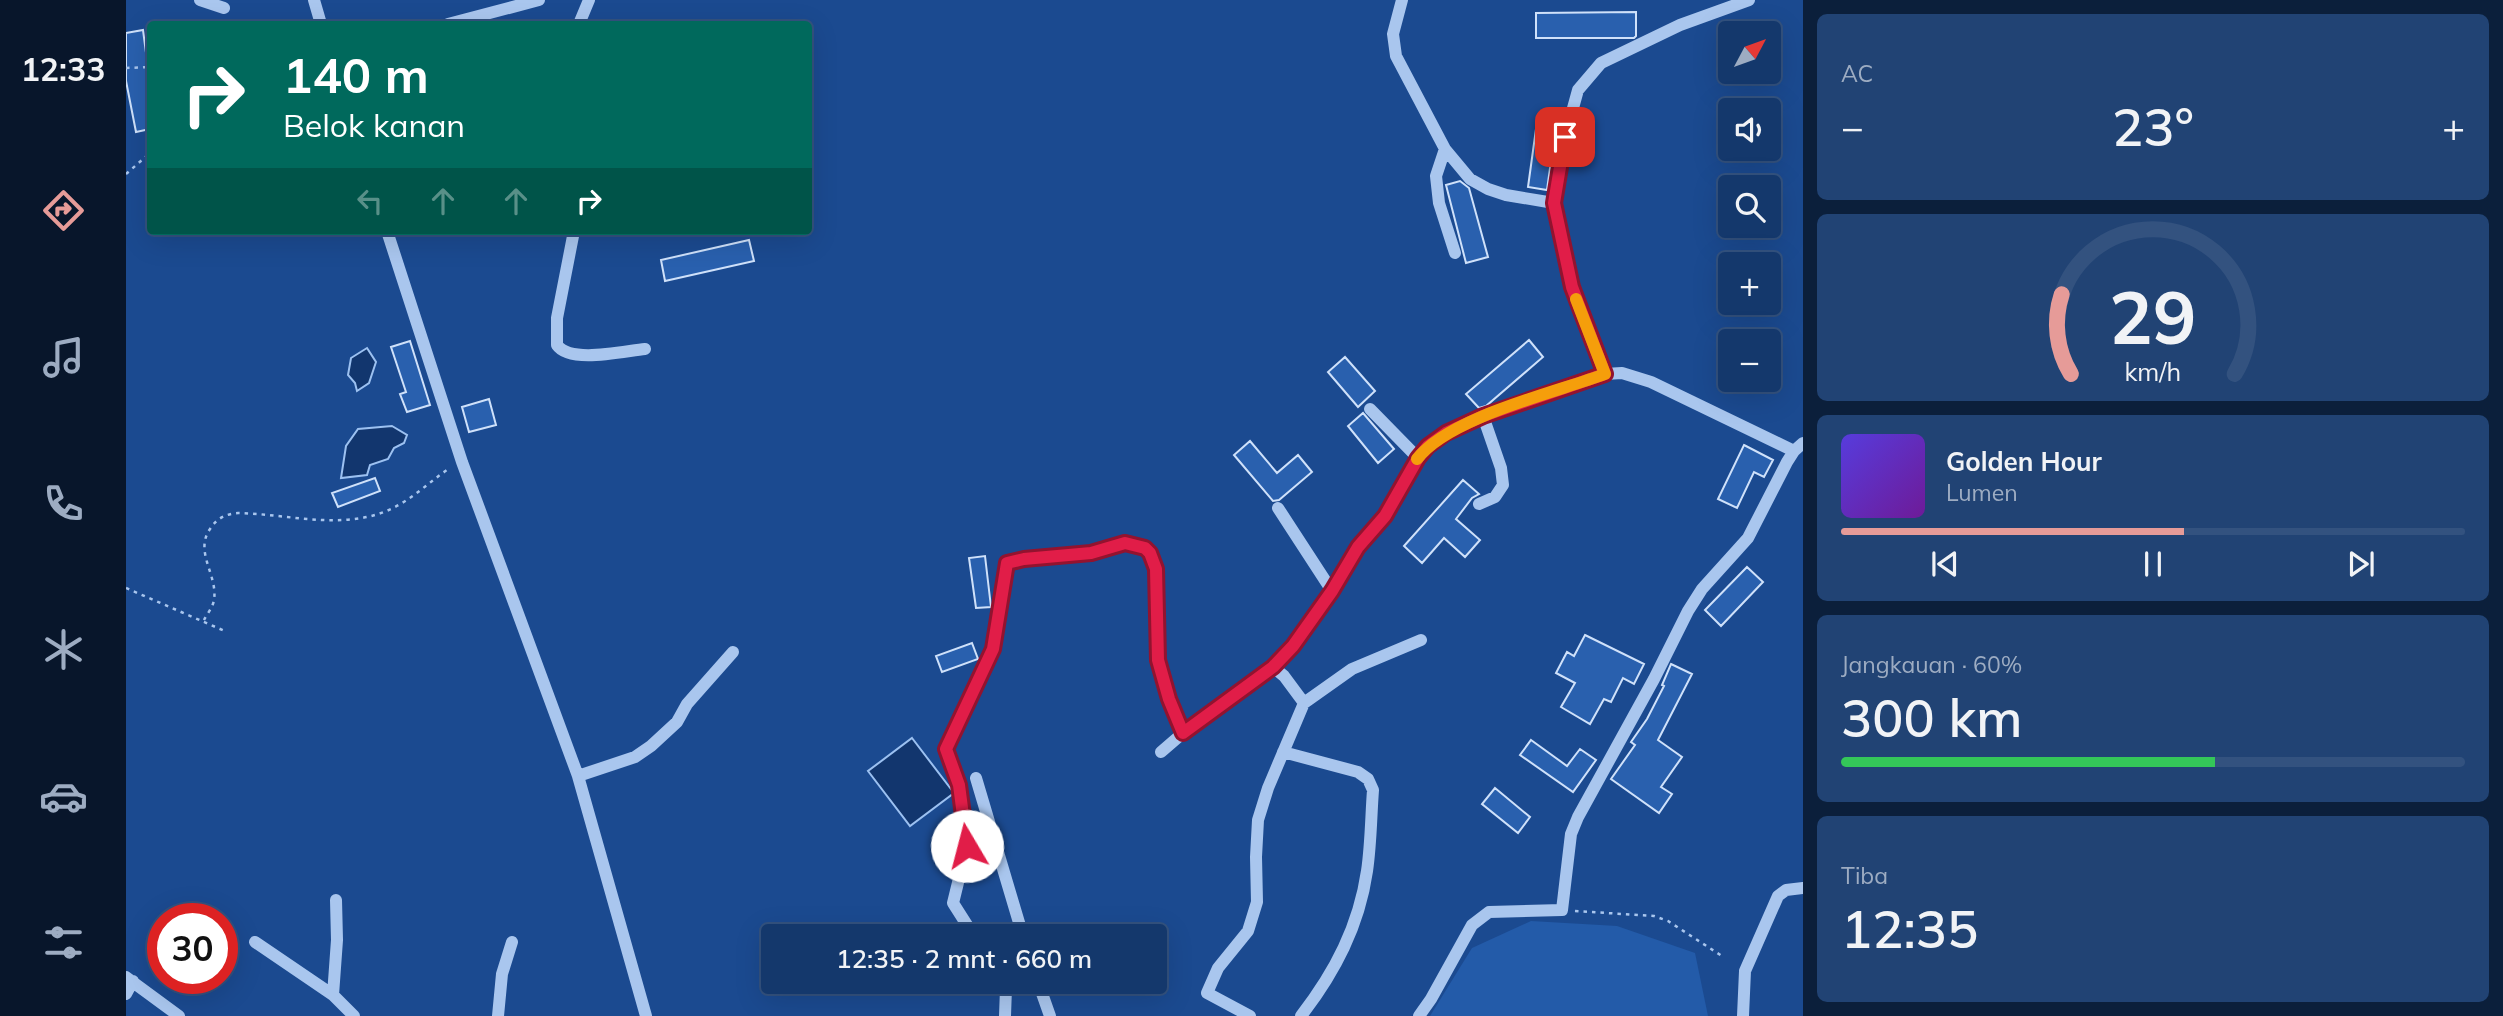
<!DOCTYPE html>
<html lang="id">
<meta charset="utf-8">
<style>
body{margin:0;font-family:Mulish,sans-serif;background:#214374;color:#f1f3f6;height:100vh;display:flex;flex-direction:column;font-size:26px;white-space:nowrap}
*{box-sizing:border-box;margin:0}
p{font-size:23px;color:#9dacc2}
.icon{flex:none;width:38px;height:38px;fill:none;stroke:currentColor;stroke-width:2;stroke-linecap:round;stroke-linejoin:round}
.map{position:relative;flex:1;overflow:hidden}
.sheet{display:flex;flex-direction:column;gap:14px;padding:14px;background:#0b1f3b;width:700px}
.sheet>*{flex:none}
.banner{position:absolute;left:21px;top:21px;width:665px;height:214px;border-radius:7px;box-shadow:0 7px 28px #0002,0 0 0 2px #33527f;background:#00695c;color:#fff;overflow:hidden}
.needle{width:46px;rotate:49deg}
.buttons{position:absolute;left:1592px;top:21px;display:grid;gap:14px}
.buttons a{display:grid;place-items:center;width:63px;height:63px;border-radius:7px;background:#14386c;box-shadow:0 7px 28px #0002,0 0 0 2px #33527f;font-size:35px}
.speed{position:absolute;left:21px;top:903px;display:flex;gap:14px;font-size:35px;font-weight:700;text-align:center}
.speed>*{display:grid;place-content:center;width:91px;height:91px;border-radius:50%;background:#14386c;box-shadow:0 7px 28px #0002,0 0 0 2px #33527f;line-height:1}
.speed .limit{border:10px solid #d22;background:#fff;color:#111}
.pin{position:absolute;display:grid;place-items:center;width:60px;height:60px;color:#fff;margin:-30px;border-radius:14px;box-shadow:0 4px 10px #0006}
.me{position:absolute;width:77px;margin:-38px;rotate:352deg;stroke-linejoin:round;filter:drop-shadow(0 0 5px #0008)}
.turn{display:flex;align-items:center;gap:24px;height:147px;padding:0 21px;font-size:32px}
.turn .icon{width:91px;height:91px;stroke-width:2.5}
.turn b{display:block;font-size:49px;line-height:60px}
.lanes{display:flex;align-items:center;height:66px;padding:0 21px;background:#0003;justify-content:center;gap:35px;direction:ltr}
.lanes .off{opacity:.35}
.big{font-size:52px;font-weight:600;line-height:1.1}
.sheet .card{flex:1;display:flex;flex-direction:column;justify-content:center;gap:10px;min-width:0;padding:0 24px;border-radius:10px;background:#214374}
.sheet .dial{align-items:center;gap:0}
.dial svg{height:182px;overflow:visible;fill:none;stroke:#33527f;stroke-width:7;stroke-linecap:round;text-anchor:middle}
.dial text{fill:#f1f3f6;stroke:none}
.song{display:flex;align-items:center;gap:21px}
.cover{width:84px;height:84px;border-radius:10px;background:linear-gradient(135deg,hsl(250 70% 55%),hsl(280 70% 35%))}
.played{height:7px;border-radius:4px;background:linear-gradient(90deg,#e69b98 55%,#33527f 55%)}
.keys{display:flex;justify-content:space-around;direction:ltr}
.heat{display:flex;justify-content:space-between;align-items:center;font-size:38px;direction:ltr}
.charge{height:10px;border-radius:5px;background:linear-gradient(90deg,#34c759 60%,#33527f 0)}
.trip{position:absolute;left:635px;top:924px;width:406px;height:70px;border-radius:7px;background:#14386c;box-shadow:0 7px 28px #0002,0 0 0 2px #33527f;font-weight:600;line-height:70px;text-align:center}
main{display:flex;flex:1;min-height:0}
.tabs{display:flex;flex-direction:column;width:126px;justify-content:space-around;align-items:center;background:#08162b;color:#9dacc2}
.tabs .icon{width:49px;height:49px}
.tabs .active{color:#e69b98}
.tabs b{font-size:32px;color:#f1f3f6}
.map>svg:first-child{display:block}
.green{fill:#235ba9}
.water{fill:#12366e;stroke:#9cc1f1;stroke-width:2}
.building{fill:#2960ae;stroke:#cfe1fa;stroke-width:2}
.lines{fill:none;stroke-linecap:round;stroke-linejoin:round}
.path{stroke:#a9c6ee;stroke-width:2.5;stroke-dasharray:3.5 5;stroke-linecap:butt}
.minor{stroke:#a9c6ee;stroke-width:12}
.route-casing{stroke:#92132f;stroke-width:18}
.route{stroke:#e11d48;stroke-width:12}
.slow{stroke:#f59e0b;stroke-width:12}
</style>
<main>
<nav class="tabs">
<b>12:33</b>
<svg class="icon active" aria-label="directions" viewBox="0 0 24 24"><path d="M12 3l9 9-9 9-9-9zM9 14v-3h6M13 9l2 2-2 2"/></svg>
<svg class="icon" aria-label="music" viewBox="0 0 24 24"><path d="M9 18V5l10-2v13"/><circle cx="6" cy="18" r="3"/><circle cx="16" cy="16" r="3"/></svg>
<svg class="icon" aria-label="phone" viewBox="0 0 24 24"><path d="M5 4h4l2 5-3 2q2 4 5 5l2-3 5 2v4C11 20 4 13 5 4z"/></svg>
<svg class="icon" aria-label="climate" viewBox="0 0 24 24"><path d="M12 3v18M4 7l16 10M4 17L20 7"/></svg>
<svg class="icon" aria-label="car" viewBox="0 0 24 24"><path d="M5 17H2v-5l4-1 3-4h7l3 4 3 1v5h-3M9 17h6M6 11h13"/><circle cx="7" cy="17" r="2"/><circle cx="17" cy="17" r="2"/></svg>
<svg class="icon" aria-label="filters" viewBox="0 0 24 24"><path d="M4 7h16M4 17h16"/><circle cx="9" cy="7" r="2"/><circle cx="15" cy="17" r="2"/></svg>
</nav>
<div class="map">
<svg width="1677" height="1016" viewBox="0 0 1677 1016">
<rect width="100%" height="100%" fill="#1b4a90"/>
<!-- green -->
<path class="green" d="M1405 921 1491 926 1569 953 1582 1016H1304L1346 948Z"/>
<!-- water -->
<path class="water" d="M241 348 250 362 243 383 231 391 229 383 222 375 225 358Z
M266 426 281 435 278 443 268 448 262 459 244 465 241 475 215 478 220 446 232 429Z
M786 738 828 793 784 826 742 771Z"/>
<!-- building -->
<path class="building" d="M1510 12V36L1508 38H1410V13Z
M17 30 24 83V129L10 132 0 81V33Z
M1410 129 1429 132 1421 190 1402 187Z
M1334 181 1343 188 1362 257 1340 263 1320 185Z
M623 240 628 261 539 281 535 260Z
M1403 340 1417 357 1360 406 1353 408 1340 394Z
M284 341 304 405 281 412 274 394 280 392 265 347Z
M1219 357 1249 391 1232 407 1202 372Z
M363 399 370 425 343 432 336 407Z
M1237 413 1268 449 1252 463 1222 426Z
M1124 441 1151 473 1172 455 1186 472 1153 500 1147 501 1108 455Z
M1618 445 1647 460 1638 477 1628 472 1611 508 1592 499Z
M249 478 254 491 212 507 206 493Z
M1337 480 1353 494 1346 498 1330 519 1354 540 1339 557 1318 538 1296 563 1278 546Z
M859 556 865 607 850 608 843 558Z
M1621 567 1637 582 1595 626 1579 610Z
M1459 635 1518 664 1508 684 1497 678 1485 702 1478 699 1464 724 1435 707 1449 683 1430 673 1441 652 1448 656Z
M846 643 852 659 816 672 810 656Z
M1545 664 1566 674 1532 740 1556 757 1535 787 1546 794 1533 813 1485 779 1509 745 1505 742 1521 719 1538 686 1536 685Z
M1405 740 1441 766 1454 749 1470 760 1447 792 1394 755Z
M1369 788 1404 817 1392 833 1356 804Z"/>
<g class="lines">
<!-- path -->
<path class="path" d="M0 68 24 67
M0 174 24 153
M0 588 101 632
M78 620C81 614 87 607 88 600 92 575 68 552 84 529 91 518 100 514 112 513 167 514 226 534 276 503 293 493 307 479 324 468
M1449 911 1528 916 1542 921 1596 956"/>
<!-- minor -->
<path class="minor" d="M74 0 98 8
M188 0 195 24
M1276 0 1267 34 1270 56 1319 149 1344 179 1362 189 1380 195 1428 203
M322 24 413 0
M453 24 463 0
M1319 149 1310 176 1313 203 1329 253
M261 231 336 462 452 776 520 1016
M448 231 431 318V345C444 364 498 351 519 349
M1479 374 1446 287 1428 203 1439 137 1452 90 1475 63 1554 25 1623 0
M1244 409 1292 458
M1353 504 1369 497 1377 485 1375 468 1357 416
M1152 508 1206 591
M1178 703 1226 669 1295 640
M1035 752 1057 733 1147 667 1157 657 1206 591 1232 547 1259 516 1292 458 1302 446 1320 433 1357 416 1479 374 1496 373 1525 382 1668 451
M1157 752 1232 772 1242 779 1247 790C1245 816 1245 844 1241 871 1233 926 1209 972 1175 1016
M452 776 509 757 525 746 551 722 561 704 607 652
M850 778 897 936
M848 936 827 903 841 846 833 785 820 749 867 649 881 563 899 559 965 553 999 543 1019 548 1024 553 1030 569 1032 660 1043 699 1057 733
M129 942 207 995 228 1016
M0 977 53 1016
M876 982 880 988 879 1016
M912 982 924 1016
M0 994 7 981
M207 995 211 940 210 900
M372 1016 376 974 386 942
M1124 1016 1081 993 1092 968 1122 931 1131 902 1130 857 1132 820 1142 788 1178 703 1158 676 1147 667
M1293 1016 1305 999 1346 925 1363 912 1436 910 1445 834 1452 817 1528 679 1562 611 1576 589 1622 538 1661 462 1668 451 1677 443
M1617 1016 1619 971 1652 896 1660 890 1677 888"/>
</g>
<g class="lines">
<defs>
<path id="route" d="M841 846 833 785 820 749 867 649 881 563 898 559 965 553 999 543 1019 548 1024 553 1030 569 1032 660 1043 699 1057 733 1147 667 1167 646 1206 591 1232 547 1259 516 1292 458 1302 446 1320 433 1357 416 1479 374 1446 287 1428 203 1439 137"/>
</defs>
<!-- route casing -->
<use href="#route" class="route-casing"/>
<!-- route -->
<use href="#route" class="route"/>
<!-- slow -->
<path class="slow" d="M1291 459C1323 417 1428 393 1479 374L1450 299"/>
</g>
</svg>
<div class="buttons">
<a><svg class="needle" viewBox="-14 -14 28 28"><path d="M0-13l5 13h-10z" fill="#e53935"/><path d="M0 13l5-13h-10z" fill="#9dacc2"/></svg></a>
<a><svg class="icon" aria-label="sound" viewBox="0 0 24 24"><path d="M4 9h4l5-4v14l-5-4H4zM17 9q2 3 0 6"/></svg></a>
<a><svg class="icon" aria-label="search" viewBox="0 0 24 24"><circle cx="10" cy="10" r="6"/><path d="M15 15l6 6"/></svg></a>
<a>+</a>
<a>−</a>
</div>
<div class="speed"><div class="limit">30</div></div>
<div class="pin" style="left:1439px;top:137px;background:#d93025"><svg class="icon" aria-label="arrive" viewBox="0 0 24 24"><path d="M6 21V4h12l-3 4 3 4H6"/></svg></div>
<svg class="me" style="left:841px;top:846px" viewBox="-20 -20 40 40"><circle r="19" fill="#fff"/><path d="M0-13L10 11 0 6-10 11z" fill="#e11d48"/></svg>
<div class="trip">12:35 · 2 mnt · 660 m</div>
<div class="banner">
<div class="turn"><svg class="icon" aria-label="right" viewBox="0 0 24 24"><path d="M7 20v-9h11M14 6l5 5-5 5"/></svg><div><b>140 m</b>Belok kanan</div></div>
<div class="lanes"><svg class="icon off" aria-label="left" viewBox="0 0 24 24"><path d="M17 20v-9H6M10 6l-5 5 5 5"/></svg><svg class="icon off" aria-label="ahead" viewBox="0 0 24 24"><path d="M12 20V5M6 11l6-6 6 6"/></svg><svg class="icon off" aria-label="ahead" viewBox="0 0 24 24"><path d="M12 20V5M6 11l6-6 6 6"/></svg><svg class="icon" aria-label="right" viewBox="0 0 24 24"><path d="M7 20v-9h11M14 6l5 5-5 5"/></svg></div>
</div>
</div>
<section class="sheet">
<div class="card"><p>AC</p>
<div class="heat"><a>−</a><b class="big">23°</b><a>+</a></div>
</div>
<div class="card dial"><svg viewBox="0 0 100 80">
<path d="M14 69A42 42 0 1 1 86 69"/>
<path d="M14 69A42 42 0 0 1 10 34" stroke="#e69b98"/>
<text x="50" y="56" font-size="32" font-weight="700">29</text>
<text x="50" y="72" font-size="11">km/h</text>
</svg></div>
<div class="card">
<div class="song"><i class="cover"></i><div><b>Golden Hour</b><p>Lumen</p></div></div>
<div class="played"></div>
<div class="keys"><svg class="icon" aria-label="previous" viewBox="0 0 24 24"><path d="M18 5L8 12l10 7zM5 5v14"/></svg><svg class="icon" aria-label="pause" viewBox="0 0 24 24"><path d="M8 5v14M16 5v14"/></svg><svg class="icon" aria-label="next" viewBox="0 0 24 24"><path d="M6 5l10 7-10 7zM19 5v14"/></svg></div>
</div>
<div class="card"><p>Jangkauan · 60%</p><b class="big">300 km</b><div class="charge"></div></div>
<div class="card"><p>Tiba</p><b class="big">12:35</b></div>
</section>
</main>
